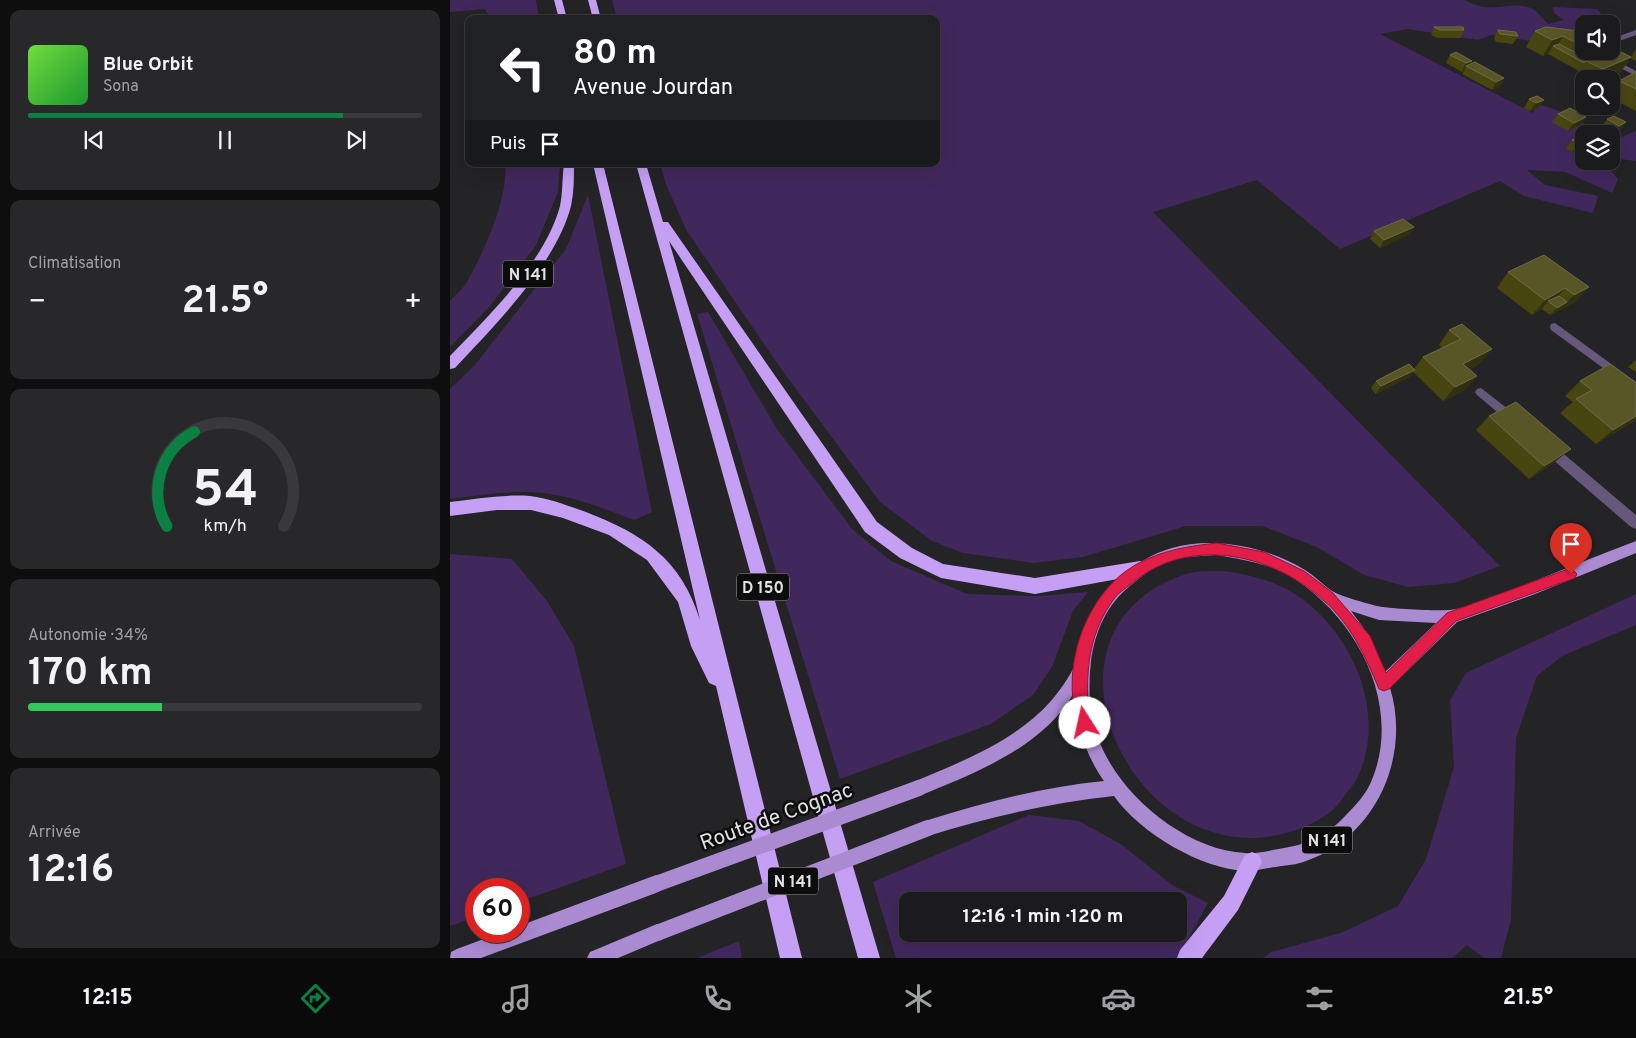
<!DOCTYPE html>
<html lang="fr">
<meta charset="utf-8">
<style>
body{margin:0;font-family:Overpass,sans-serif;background:#282729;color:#f1f3f6;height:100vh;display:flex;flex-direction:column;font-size:19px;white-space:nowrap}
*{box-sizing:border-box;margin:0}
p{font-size:16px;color:#a0a1a3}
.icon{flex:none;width:28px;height:28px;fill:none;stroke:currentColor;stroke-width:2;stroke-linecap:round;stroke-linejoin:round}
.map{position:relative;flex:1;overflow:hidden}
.details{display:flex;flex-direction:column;gap:10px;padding:10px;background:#0f0e0f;width:450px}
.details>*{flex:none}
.banner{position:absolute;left:15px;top:15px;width:475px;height:152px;border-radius:10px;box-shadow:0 5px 20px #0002,0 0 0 1px #39383b;background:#202124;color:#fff;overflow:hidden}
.buttons{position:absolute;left:1125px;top:15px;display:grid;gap:10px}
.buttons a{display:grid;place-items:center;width:45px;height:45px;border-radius:10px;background:#1b1a1c;box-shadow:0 5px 20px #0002,0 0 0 1px #39383b;font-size:25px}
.speed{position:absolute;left:15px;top:878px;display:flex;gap:10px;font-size:25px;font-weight:700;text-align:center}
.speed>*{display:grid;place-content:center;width:65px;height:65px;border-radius:50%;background:#1b1a1c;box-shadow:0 5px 20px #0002,0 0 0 1px #39383b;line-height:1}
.speed .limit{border:8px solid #d22;background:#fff;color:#111}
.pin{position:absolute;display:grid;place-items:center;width:42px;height:42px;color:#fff;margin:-51px -21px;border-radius:50% 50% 50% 0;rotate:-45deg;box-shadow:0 0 5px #0007}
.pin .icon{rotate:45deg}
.me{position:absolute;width:55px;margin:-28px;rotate:350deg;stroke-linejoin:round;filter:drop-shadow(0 0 4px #0008)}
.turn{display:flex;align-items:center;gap:18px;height:105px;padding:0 25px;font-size:22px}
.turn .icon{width:65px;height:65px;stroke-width:2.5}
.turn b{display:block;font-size:35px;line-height:42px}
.then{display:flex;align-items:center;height:48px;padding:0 25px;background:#0003;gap:10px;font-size:19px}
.big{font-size:38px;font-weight:700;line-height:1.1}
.details .widget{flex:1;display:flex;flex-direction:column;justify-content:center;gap:8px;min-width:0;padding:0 18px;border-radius:10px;background:#282729}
.details .dial{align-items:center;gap:0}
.dial svg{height:130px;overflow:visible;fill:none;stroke:#39383b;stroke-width:7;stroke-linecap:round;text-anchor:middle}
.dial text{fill:#f1f3f6;stroke:none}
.song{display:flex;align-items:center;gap:15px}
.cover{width:60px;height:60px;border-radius:8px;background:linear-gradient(135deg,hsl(100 70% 55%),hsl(130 70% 35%))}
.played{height:5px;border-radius:2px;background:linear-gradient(90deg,#0b8043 80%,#39383b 80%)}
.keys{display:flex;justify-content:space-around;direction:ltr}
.heat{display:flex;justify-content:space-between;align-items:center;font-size:28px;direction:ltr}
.charge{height:8px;border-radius:4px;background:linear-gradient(90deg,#34c759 34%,#39383b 0)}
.trip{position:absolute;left:449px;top:892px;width:288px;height:50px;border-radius:10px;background:#1b1a1c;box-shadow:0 5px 20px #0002,0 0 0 1px #39383b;font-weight:700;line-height:50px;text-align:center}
.menu{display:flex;height:80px;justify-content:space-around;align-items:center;background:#0b0a0b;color:#a0a1a3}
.menu .icon{width:35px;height:35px}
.menu .on{color:#0b8043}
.menu b{font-size:22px;color:#f1f3f6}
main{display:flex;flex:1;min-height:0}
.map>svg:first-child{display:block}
.green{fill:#41285c;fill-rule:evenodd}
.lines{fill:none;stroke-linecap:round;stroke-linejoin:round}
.minor{fill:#66587a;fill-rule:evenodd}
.major{fill:#aa8bd2;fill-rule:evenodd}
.highway{fill:#c59ff4;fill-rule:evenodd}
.major-bridge{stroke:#aa8bd2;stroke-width:16}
.wall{fill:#484610}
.shaded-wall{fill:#32310f}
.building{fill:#585627;stroke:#6e6c44}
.route{fill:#e11d48;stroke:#92132f}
.labels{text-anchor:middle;stroke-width:5;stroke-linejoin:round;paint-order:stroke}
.shield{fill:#0d0c0d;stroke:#a2a1a3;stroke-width:1}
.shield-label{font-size:16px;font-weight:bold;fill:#e2e1e3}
.near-street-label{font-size:21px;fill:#e2e1e3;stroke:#0d0c0d}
</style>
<main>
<section class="details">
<div class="widget">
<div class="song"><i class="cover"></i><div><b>Blue Orbit</b><p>Sona</p></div></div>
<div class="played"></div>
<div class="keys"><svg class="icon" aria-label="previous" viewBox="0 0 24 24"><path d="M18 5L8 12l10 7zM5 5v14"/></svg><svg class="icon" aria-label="pause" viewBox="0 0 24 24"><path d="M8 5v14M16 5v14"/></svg><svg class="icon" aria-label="next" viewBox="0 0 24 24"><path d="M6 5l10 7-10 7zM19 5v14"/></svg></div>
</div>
<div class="widget"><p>Climatisation</p>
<div class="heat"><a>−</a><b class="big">21.5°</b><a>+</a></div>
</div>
<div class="widget dial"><svg viewBox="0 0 100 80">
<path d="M14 69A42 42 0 1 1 86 69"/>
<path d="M14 69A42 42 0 0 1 31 11" stroke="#0b8043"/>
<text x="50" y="56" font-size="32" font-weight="700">54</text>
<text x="50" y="72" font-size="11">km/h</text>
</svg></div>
<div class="widget"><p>Autonomie · 34%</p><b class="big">170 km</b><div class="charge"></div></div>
<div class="widget"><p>Arrivée</p><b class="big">12:16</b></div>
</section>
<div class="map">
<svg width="1186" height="958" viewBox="0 0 1186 958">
<rect width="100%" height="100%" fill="#242325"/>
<!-- green -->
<path class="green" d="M0 0H86L89 19H41L35 9 0 12Z
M162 0H1015C1042 16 1059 0 1081 8 1087 11 1093 19 1098 24L1114 20 1104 13 1103 7 1147 9 1160 24H1134V42L1120 47 1041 35 1028 40 958 29 930 34 1083 113 1088 104 1110 111 1155 134H1134V161H1152L1168 179 1162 193 1115 172 1077 170 1095 185 1148 196 1143 213 1074 196 1050 181 890 249 807 180 703 212 1050 566 1004 583 958 587 914 575 867 547 812 526H736L633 557 583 563 513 553 482 541 430 502 329 366 237 231 217 187 210 164H486V19H167Z
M1186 131V161L1161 158V137L1166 139Z
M55 164H110L108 192 86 245 40 306 0 347V301C6 294 14 288 18 280 34 252 59 196 55 164Z
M138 195 202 512 184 520C155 509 123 496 92 493 61 490 30 495 0 499V389L24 366 116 249Z
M258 312 327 429 402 529 441 561 517 594 588 596 638 592 623 611 602 667 583 695 541 724 390 779 247 314Z
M0 554 62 559 97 601 124 646 176 864 69 902V889H26V917L0 926Z
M774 571C799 575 823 580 845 594 901 630 937 711 909 774 905 784 896 793 890 802 876 820 850 830 828 835 677 867 572 627 736 574 748 570 762 571 774 571Z
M1186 594V625L1112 656 1087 676 1066 738 1061 919 1051 958H1034L1017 945 1002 958H813L821 952 891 933 948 906 976 859 1004 767 1000 700 1016 673Z
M579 815 629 821 672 845 722 885 758 903 728 958H446L423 882ZM458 901H728V934H458Z
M289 941 292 958H247Z"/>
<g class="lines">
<!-- minor -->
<path class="minor" d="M1186 30V35L1161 44V39Z
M1138 51H1148L1186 71V76Z
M1105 323 1186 382V392L1101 330 1100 327 1101 324Z
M1031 388 1067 416 1069 419 1067 422H1059L1027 395 1025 392 1027 389Z
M1098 443 1102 444 1186 515V529L1181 527 1094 452 1092 448 1094 444Z"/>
<!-- major -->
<path class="major" d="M1186 541V553L1085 594 1007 622 940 688C948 713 948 742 941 767 930 809 898 847 856 861 847 865 836 865 826 867 816 868 806 871 796 871 751 869 690 833 664 796 600 803 539 817 478 836L472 834 470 828 472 822 478 820C535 802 594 787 654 781 636 756 626 724 624 693 592 748 525 773 469 796L463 794 461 788 463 782C511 762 564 742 600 702 609 692 620 676 626 663 629 657 630 639 634 630 649 591 681 560 722 548 764 536 818 547 855 570 865 576 873 585 882 591 892 597 916 603 927 606 942 609 985 611 1000 610 1013 609 1029 601 1041 597 1090 580 1138 559 1186 541ZM767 555C794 560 823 564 846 580 909 621 953 708 921 782 916 794 905 806 896 815 873 840 854 845 823 850 813 852 804 854 795 853 735 850 668 794 648 738 639 713 638 687 641 661 645 631 657 604 681 585 693 575 706 565 721 561 736 556 752 556 767 555ZM901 611 929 620 986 623 935 672 918 634Z
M206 875 212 878 215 884 212 890 206 893 31 958H0L1 952 7 949 55 931H69V926Z
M207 924 213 927 216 933 213 939 168 958H137L140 952Z"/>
<!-- highway -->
<path class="highway" d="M104 0H112L117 19H109Z
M138 0H146L151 19H143Z
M114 164H124C124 178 124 192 121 206 106 264 45 325 5 368L0 369V356C39 315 95 262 110 206 113 192 112 178 114 164Z
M143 164H153L352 958H330L266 686 259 683 241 646 228 602 197 560 159 535 113 518 81 510H47L0 516V502C26 499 54 494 80 496 99 498 118 506 136 512 193 534 231 559 250 620Z
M186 164H196L213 222H218L427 522 462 548 493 564 585 578 690 561 696 563 698 568 696 573 690 575 585 594 491 578 450 558 415 532 219 241 430 958H408Z
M802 852 809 855 812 862 788 910 752 958H727L730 950 774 896 795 855Z"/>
<!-- major-bridge -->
<path class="major-bridge" d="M206 884 469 788
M207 933 478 828"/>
</g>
<!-- wall -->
<path class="wall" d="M984 27 1014 30 1011 38H987L981 35Z
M1048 30 1068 36 1063 44 1046 42 1044 38Z
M1085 31 1134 34V51H1161L1181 57 1186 49V61L1180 58 1170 73 1156 79H1134V81L1126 76 1129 71 1098 54 1093 56 1076 47Z
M1000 55 1022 61 1020 64 1054 78 1050 87 1042 90 1012 74 1014 71 1012 72 996 63Z
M1186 72V111L1161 98V91L1169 81Z
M1087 96 1089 108 1080 111 1074 108 1079 99Z
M1108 114 1130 125 1118 131 1102 122Z
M1157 119 1176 122 1170 130 1163 134 1151 128Z
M1122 140 1134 146 1122 152 1116 148Z
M924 231 959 235 930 248 920 239Z
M1058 272 1139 287 1125 302 1100 315 1092 309 1082 315 1047 288Z
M999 330 1042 349 1029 364 1020 369 1027 376 1015 390 993 401 963 372 959 377 926 394 921 388 926 381 964 369 973 357 992 348 989 345Z
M1186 360V372L1178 367Z
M1130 381 1186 420 1146 444 1110 413 1123 402 1115 396Z
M1039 416 1105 462 1079 479 1026 430Z"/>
<!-- shaded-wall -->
<path class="shaded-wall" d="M1113 36 1106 48 1103 46 1098 54 1093 56 1102 40Z
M1181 57 1170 73 1156 79H1146L1153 69Z
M1022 61 1019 67 1016 66 1014 71 1012 72 1016 63Z
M1054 78 1050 87 1042 90 1046 82Z
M1094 100 1089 108 1080 111 1086 103Z
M1136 117 1130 125 1118 131 1124 123Z
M1176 122 1170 130 1163 134 1169 126Z
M1134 141V146L1122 152 1128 143Z
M964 227 959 235 930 248 934 240Z
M1139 287 1125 302 1100 315 1107 308 1117 302 1124 295Z
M1115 288 1102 304 1098 301 1092 309 1082 315 1095 300Z
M1042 349 1029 364 1002 378 1013 364Z
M965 370 959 377 926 394 931 386Z
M1027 376 1015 390 993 401 1005 387Z
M1186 416V420L1146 444 1163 430Z
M1121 449 1105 462 1079 479 1094 466Z"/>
<!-- building -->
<path class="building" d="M984 27H1013L1014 30H990Z
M1096 27 1129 31 1134 34V47L1113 36 1102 40 1085 31Z
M1048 30 1066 32 1068 36 1050 34Z
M1109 44 1138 59 1134 63 1103 46Z
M1161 47 1181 57 1153 69 1136 61 1149 54 1142 51H1161Z
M1006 52 1022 61 1016 63 1000 55Z
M1025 62 1054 78 1046 82 1016 66Z
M1186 72V89L1169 81Z
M1087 96 1094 100 1086 103 1079 99Z
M1120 108 1136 117 1124 123 1108 114Z
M1164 116 1176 122 1169 126 1157 119Z
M1140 131 1145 134H1134Z
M1134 134V141L1128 143 1122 140Z
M953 219 964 227 934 240 924 231Z
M1094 255 1139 287 1124 295 1115 288 1095 300 1058 272Z
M1109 296 1117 302 1107 308 1098 301Z
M1012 324 1042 349 1013 364 1027 376 1005 387 973 357 1011 339 999 330Z
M959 364 965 370 931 386 926 381Z
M1160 364 1186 383V416L1163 430 1126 399 1142 390 1130 381Z
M1066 402 1121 449 1094 466 1039 416Z"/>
<!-- route -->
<path class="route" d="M767 543 814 552 854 571 883 593 920 636 936 673 997 613 1121 568 1127 574 1125 578 1006 621 939 689 934 691 929 689C915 656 901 624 873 600 821 553 738 535 681 584 675 589 668 593 664 599 641 630 636 665 638 702 638 711 643 720 640 728L635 730 630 728C608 673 634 593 687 564 713 550 739 546 767 543Z"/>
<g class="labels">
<!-- shield labels -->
<g class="shield">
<rect x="53" y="260.5" width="50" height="27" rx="4"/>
<rect x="287" y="573.5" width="52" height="27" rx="4"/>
<rect x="852" y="826.5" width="50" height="27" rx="4"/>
<rect x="318" y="867.5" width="50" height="27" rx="4"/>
</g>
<g class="shield-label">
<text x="78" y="280">N 141</text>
<text x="313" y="593">D 150</text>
<text x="877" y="846">N 141</text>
<text x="343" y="887">N 141</text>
</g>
<!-- near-street labels -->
<g class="near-street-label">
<text transform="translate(326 816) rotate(-20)" y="7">Route de Cognac</text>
</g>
</g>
</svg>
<div class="buttons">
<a><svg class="icon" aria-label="sound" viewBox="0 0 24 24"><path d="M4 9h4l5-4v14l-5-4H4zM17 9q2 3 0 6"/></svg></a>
<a><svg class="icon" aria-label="search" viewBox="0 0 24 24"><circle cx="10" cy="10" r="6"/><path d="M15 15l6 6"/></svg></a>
<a><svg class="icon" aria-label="layers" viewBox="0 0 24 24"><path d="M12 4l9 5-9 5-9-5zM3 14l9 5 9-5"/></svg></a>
</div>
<div class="speed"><div class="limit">60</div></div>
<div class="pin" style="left:1121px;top:574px;background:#d93025"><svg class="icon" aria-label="arrive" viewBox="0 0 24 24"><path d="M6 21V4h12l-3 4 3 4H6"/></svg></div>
<svg class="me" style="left:635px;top:723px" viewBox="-20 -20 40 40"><circle r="19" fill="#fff"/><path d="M0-13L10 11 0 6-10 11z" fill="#e11d48"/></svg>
<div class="trip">12:16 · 1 min · 120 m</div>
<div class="banner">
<div class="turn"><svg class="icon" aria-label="left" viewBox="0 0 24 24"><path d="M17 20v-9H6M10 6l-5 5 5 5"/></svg><div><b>80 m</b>Avenue Jourdan</div></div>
<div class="then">Puis<svg class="icon" aria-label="arrive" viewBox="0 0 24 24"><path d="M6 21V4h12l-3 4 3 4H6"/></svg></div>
</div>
</div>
</main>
<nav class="menu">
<b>12:15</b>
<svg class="icon on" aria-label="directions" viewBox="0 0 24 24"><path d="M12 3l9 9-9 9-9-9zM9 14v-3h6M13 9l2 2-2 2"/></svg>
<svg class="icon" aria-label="music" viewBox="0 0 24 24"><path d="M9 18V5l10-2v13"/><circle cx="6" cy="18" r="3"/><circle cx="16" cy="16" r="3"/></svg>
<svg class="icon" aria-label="phone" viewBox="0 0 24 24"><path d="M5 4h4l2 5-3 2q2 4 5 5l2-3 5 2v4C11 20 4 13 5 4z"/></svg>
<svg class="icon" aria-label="climate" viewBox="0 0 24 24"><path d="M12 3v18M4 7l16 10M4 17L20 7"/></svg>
<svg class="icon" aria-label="car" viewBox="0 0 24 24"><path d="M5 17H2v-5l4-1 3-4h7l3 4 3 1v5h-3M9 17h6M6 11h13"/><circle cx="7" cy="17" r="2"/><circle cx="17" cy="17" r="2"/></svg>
<svg class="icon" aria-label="filters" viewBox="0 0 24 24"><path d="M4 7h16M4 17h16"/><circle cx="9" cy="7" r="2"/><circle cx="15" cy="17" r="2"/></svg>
<b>21.5°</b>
</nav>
